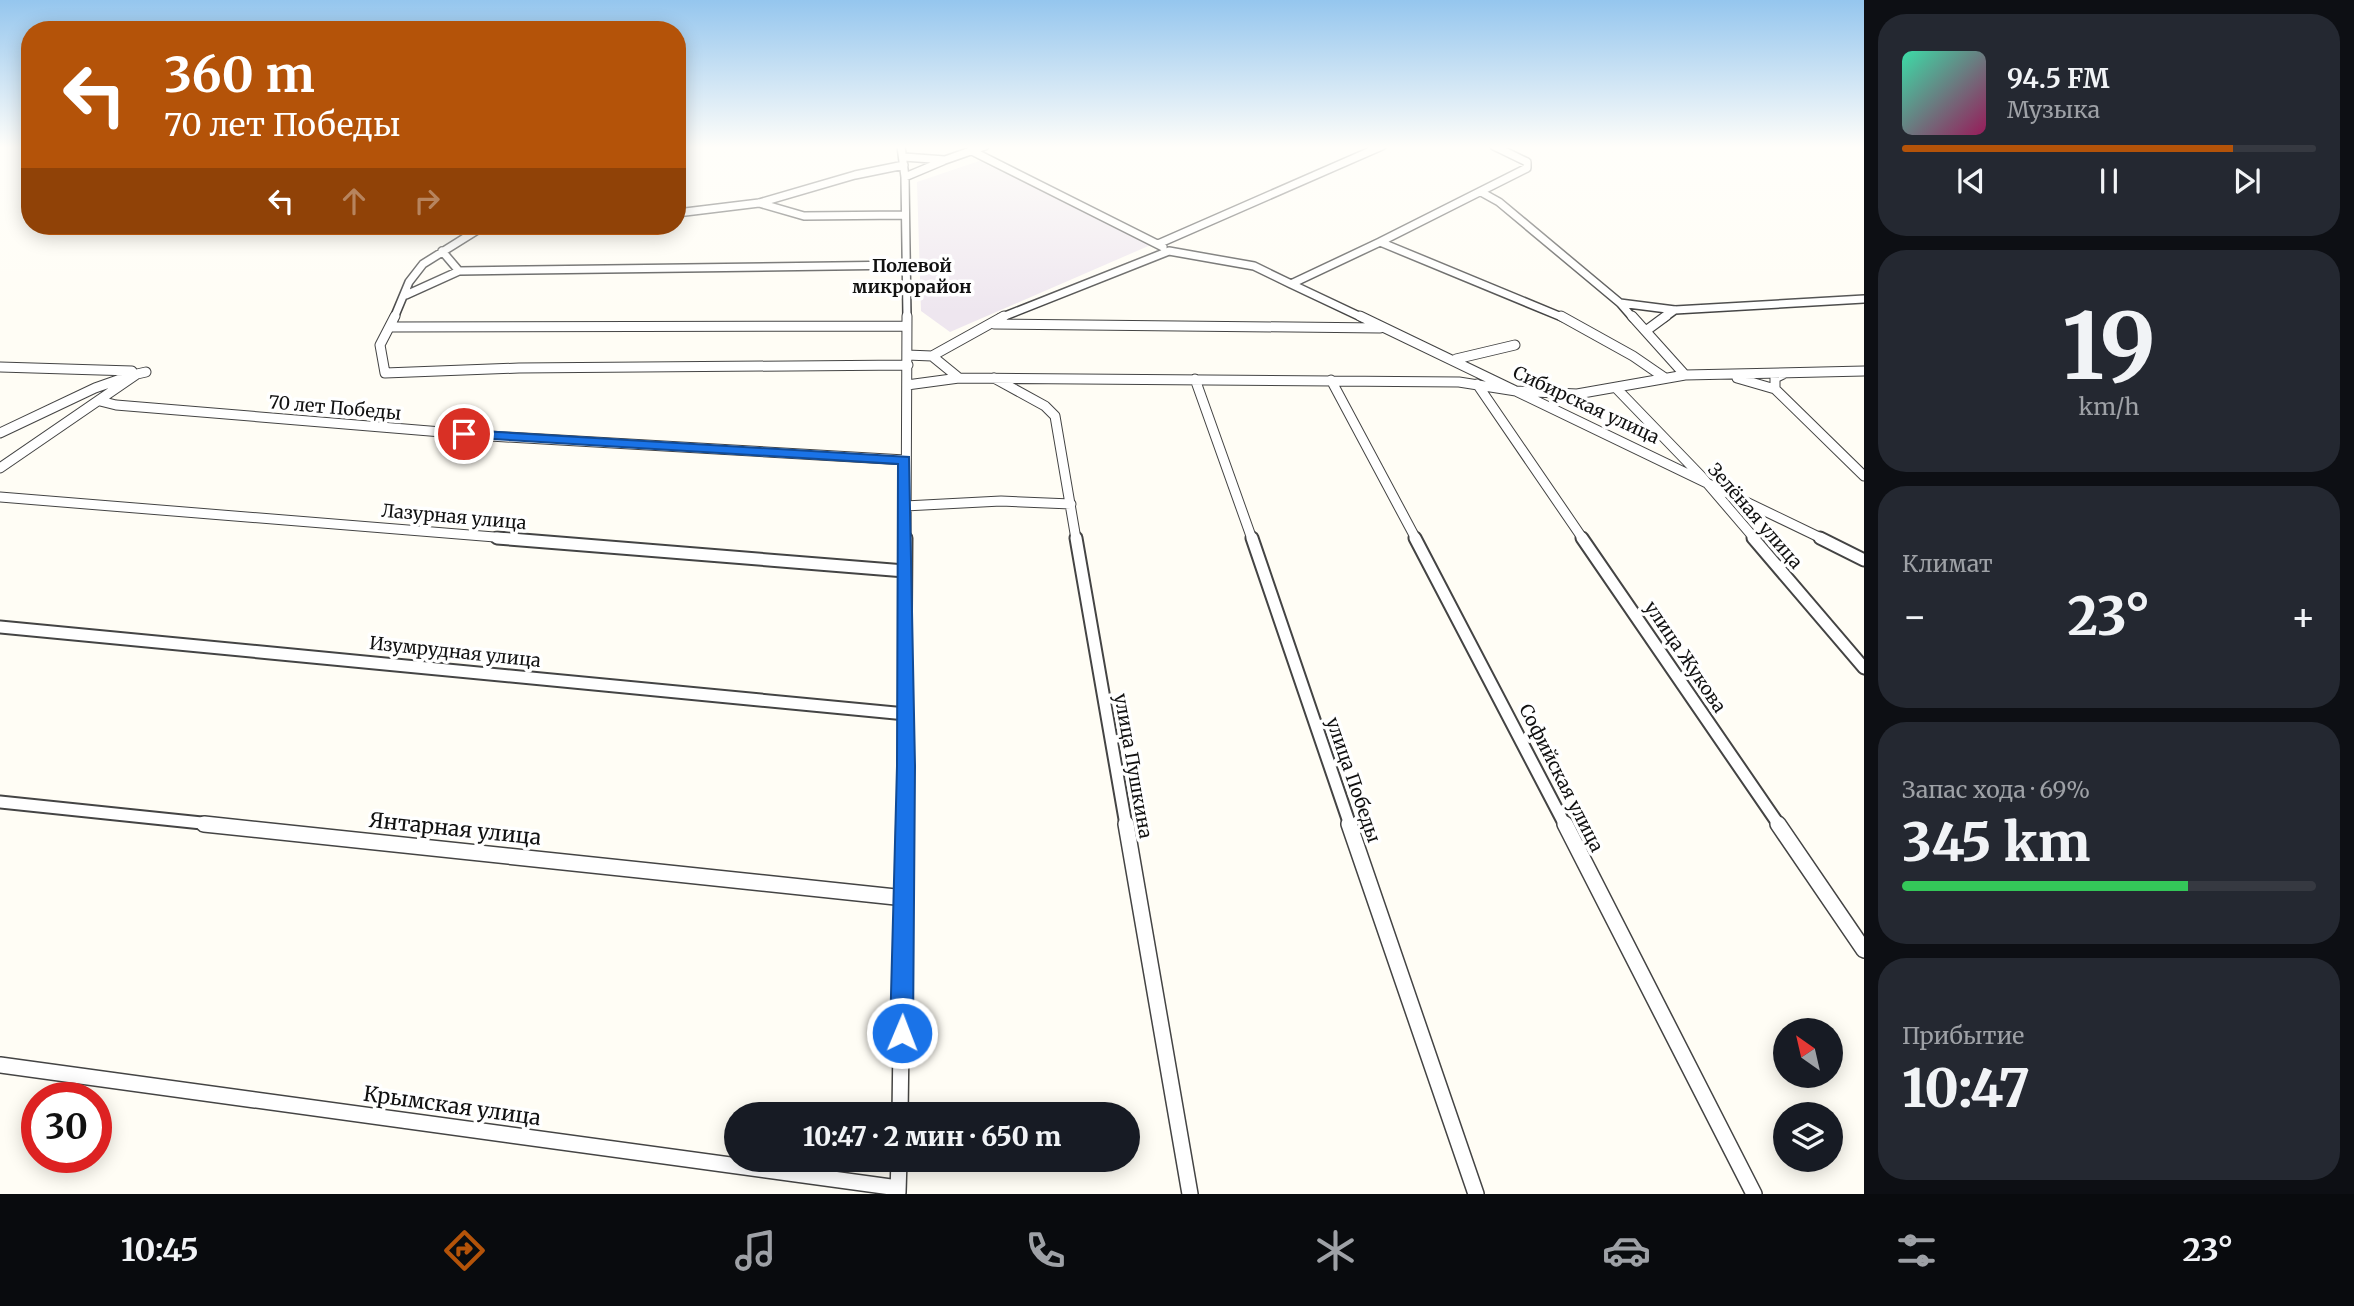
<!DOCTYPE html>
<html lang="ru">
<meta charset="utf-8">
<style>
body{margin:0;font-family:Merriweather,serif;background:#242831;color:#f1f3f6;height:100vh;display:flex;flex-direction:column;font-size:26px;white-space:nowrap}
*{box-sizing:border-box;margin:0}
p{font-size:23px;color:#9ea1a6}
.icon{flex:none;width:38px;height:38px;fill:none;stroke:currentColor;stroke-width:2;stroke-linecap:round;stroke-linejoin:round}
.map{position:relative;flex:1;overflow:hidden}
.side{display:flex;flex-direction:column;gap:14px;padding:14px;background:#0d0f14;width:490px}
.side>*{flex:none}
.banner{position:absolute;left:21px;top:21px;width:665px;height:214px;border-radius:28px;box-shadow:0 4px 18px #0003;background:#b45309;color:#fff;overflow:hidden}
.needle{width:46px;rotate:326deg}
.tools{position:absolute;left:1773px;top:1018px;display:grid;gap:14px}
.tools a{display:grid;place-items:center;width:70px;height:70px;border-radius:50%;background:#171b24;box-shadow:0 4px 18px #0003;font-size:35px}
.speed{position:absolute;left:21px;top:1082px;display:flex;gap:14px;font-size:35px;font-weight:700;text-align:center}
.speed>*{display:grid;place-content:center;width:91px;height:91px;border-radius:50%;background:#171b24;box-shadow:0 4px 18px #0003;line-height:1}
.speed .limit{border:10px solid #d22;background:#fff;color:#111}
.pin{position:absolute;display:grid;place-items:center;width:60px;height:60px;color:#fff;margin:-30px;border:4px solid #fff;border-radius:50%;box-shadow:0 2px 7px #0007}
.me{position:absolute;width:77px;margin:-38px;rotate:1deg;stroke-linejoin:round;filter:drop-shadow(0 0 5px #0008)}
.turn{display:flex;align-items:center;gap:24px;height:147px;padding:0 28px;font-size:32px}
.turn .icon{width:91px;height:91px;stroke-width:2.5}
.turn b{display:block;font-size:49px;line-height:60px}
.lanes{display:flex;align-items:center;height:66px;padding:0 28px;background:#0003;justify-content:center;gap:35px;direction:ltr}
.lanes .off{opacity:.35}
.big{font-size:52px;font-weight:800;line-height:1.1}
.side .card{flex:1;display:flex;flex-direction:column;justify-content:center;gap:10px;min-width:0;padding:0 24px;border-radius:28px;background:#242831}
.side .dial{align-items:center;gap:0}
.dial b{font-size:91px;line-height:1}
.song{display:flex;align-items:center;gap:21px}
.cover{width:84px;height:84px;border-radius:10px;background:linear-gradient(135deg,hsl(160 70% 55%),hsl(330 70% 35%))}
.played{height:7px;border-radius:4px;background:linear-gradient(90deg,#b45309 80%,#363941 80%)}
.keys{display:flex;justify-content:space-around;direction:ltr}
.heat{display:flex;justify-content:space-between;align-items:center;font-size:38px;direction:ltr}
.charge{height:10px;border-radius:5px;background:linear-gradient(90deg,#34c759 69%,#363941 0)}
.trip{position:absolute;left:724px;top:1102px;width:416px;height:70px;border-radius:35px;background:#171b24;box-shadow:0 4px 18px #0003;font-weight:800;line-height:70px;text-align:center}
.tabs{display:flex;height:112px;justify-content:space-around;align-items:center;background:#090b0e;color:#9ea1a6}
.tabs .icon{width:49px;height:49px}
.tabs .selected{color:#b45309}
.tabs b{font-size:32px;color:#f1f3f6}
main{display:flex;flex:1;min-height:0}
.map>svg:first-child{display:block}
.industrial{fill:#eee6ef}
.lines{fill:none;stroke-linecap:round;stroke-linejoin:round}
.minor-far3-casing{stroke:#444;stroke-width:10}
.minor-far2-casing{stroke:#444;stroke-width:11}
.minor-far1-casing{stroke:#444;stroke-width:15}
.minor-casing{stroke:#444;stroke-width:18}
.minor-far3{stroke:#fff;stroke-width:7}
.minor-far2{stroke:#fff;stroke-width:9}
.minor-far1{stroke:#fff;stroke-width:11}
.minor{stroke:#fff;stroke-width:15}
.route{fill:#1a73e8;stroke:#114b97;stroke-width:2}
.labels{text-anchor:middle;stroke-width:7;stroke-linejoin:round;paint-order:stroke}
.far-quarter-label{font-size:18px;font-weight:bold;fill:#111;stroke:#fff}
.street-label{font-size:18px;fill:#111;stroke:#fff}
.near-street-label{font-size:21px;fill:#111;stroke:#fff}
</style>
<main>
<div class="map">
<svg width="1864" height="1194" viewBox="0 0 1864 1194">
<rect width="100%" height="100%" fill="#fffdf5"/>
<!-- industrial -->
<path class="industrial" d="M982 160 1153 244 950 332 921 311 917 182Z"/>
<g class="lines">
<defs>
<path id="minor-far3" d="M901 146 905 177 907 318
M972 151 1163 247
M904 157 945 160 985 146
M905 177 943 161
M1481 192 1499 202 1620 303 1633 318
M759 203 804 216 905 215
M677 213 759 203 855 175 904 165
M1380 242 1527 168V162L1494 146
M1158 244 1382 146
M442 251 459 271 906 265
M1291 284 1363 318
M406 295 459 271
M1620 303 1675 310 1864 299
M394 318 409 282 423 264 479 229
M1000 318 1169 251 1254 266 1291 284 1380 242 1564 318
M1664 318 1675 310"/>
<path id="minor-far2" d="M395 316 380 345 385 373 519 368 908 365
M1360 316 1823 539
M1561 316 1633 356 1665 378
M1632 316 1685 375
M994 324 1380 328
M390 327 907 326
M1647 330 1666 316
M907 355 932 356 1004 316
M932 356 959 378 1459 382 1516 391 1577 394 1685 375 1864 371
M1456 359 1515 345
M0 367 132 371
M1785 373 1775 378V389L1864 476
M994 378 1045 406 1055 416 1076 539
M1737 378 1775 389
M1195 379 1252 539
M1331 380 1416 539
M1477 384 1583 539
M907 385 959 378
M1617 389 1701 476 1755 539
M100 401 116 405 490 436 905 460
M0 433 95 388 132 375
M0 468 137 374 146 372
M0 497 518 539
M905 506 1001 501 1071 504
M906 539 907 316"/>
<path id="minor-far1" d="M497 538 905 571
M1076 538 1126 825
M1252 538 1350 825
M1415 538 1565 825
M1582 538 1779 825
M1753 538 1864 668
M1820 538 1864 560
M0 627 906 714
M0 802 221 825
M904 825 906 538"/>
<path id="minor" d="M204 824 905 898
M1126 824 1190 1194
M1349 824 1476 1194
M1565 824 1754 1194
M1778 824 1864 950
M0 1065 898 1188
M900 1115 904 824
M898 1192 899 1160"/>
</defs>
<!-- minor-far3 casing -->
<use href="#minor-far3" class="minor-far3-casing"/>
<!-- minor-far2 casing -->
<use href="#minor-far2" class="minor-far2-casing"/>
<!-- minor-far1 casing -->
<use href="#minor-far1" class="minor-far1-casing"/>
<!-- minor casing -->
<use href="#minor" class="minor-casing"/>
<!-- minor-far3 -->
<use href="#minor-far3" class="minor-far3"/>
<!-- minor-far2 -->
<use href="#minor-far2" class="minor-far2"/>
<!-- minor-far1 -->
<use href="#minor-far1" class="minor-far1"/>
<!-- minor -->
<use href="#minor" class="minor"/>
</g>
<!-- sky -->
<linearGradient id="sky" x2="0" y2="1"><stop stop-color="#95c6ee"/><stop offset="0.47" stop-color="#fffefa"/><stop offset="1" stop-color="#fffefa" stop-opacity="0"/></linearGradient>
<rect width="1864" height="313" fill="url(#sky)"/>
<!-- route -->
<path class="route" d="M464 430 909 457 915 766 913 1033 910 1041 902 1045 894 1041 890 1033 897 766 898 464 460 437V431Z"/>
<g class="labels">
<!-- far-quarter labels -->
<g class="far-quarter-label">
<text x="912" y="272">Полевой<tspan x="912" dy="21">микрорайон</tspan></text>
</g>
<!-- street labels -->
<g class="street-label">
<text transform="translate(1586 405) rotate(25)" y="6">Сибирская улица</text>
<text transform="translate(335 408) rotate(5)" y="6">70 лет Победы</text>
<text transform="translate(1755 516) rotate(49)" y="6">Зелёная улица</text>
<text transform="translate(454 517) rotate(5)" y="6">Лазурная улица</text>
<text transform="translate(455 652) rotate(6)" y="6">Изумрудная улица</text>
<text transform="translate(1685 657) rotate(56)" y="6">улица Жукова</text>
<text transform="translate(1133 766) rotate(80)" y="6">улица Пушкина</text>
<text transform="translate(1561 778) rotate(63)" y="6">Софийская улица</text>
<text transform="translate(1353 780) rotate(71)" y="6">улица Победы</text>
</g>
<!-- near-street labels -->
<g class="near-street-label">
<text transform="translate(455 829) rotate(6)" y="7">Янтарная улица</text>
<text transform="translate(452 1106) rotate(8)" y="7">Крымская улица</text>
</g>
</g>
</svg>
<div class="tools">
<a><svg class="needle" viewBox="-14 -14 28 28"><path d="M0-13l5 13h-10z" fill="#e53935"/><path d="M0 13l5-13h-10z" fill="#9ea1a6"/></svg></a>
<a><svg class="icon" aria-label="layers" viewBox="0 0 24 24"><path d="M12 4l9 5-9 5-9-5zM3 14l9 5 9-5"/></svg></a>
</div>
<div class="speed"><div class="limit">30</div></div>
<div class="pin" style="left:464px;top:434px;background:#d93025"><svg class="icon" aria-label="arrive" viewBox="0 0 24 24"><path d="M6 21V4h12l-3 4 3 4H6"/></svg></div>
<svg class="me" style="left:902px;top:1033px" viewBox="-20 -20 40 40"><circle r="17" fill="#1a73e8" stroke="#fff" stroke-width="3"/><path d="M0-11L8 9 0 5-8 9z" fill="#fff"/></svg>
<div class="trip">10:47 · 2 мин · 650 m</div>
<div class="banner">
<div class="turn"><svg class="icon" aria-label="left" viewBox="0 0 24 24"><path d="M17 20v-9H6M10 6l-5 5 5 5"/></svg><div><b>360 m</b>70 лет Победы</div></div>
<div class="lanes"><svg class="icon" aria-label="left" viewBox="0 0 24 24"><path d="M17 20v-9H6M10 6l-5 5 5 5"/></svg><svg class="icon off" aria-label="ahead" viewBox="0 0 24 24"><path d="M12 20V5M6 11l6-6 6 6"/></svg><svg class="icon off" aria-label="right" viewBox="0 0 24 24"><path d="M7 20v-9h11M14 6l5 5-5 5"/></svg></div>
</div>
</div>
<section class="side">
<div class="card">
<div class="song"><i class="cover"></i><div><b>94.5 FM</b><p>Музыка</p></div></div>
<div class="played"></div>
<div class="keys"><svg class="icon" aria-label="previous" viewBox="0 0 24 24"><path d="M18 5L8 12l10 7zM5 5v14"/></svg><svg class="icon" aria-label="pause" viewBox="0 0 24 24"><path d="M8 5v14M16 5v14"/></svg><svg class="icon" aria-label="next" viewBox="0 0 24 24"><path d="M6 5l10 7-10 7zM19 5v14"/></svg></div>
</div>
<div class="card dial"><b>19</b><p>km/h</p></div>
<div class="card"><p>Климат</p>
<div class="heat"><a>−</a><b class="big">23°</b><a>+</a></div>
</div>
<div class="card"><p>Запас хода · 69%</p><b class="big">345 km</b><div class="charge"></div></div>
<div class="card"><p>Прибытие</p><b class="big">10:47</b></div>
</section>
</main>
<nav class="tabs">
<b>10:45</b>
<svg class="icon selected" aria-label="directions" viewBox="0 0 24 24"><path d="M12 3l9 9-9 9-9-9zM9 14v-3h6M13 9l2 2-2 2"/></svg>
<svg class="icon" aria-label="music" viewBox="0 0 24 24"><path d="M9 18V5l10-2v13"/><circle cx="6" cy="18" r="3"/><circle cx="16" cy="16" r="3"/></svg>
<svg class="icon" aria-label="phone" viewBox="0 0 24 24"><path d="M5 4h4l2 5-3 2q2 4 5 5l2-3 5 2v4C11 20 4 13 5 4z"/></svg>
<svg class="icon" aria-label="climate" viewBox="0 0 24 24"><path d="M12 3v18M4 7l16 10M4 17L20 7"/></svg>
<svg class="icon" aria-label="car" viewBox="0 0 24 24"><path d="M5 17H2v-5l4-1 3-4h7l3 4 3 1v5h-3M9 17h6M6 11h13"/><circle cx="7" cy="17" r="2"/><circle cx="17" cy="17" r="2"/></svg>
<svg class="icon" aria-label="filters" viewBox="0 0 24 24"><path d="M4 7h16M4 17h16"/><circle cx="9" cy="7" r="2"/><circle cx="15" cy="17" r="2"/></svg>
<b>23°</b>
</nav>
